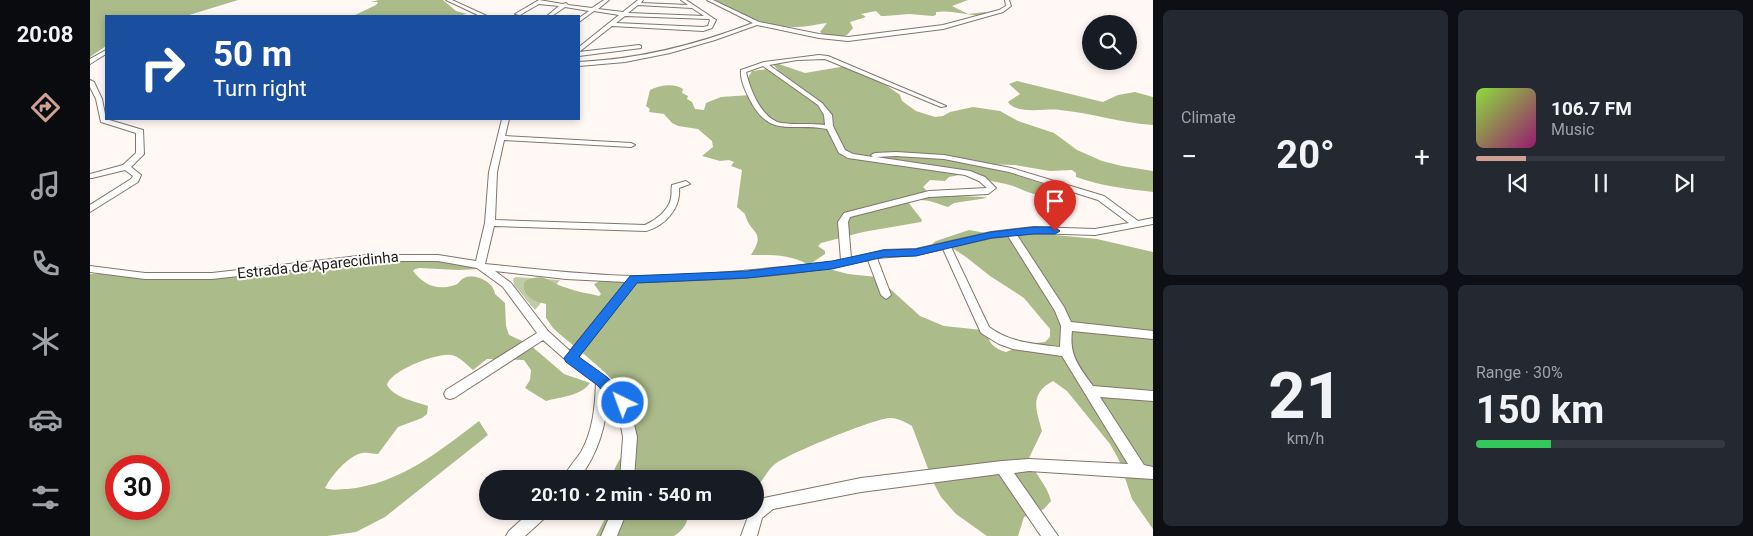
<!DOCTYPE html>
<meta charset="utf-8">
<style>
body{margin:0;font-family:Roboto,sans-serif;background:#242831;color:#f1f3f6;height:100vh;display:flex;flex-direction:column;font-size:19px;white-space:nowrap}
*{box-sizing:border-box;margin:0}
p{font-size:16px;color:#9ea1a6}
.icon{flex:none;width:28px;height:28px;fill:none;stroke:currentColor;stroke-width:2;stroke-linecap:round;stroke-linejoin:round}
.map{position:relative;flex:1;overflow:hidden}
.drawer{display:flex;flex-direction:column;gap:10px;padding:10px;background:#0d0f14;width:600px}
.drawer>*{flex:none}
.guide{position:absolute;left:15px;top:15px;width:475px;height:105px;border-radius:0px;box-shadow:0 2px 8px #0003;background:#1a4fa0;color:#fff;overflow:hidden}
.tools{position:absolute;left:992px;top:15px;display:grid;gap:10px}
.tools a{display:grid;place-items:center;width:55px;height:55px;border-radius:50%;background:#171b24;box-shadow:0 2px 8px #0003;font-size:25px}
.speed{position:absolute;left:15px;top:455px;display:flex;gap:10px;font-size:25px;font-weight:700;text-align:center}
.speed>*{display:grid;place-content:center;width:65px;height:65px;border-radius:50%;background:#171b24;box-shadow:0 2px 8px #0003;line-height:1}
.speed .limit{border:8px solid #d22;background:#fff;color:#111}
.pin{position:absolute;display:grid;place-items:center;width:42px;height:42px;color:#fff;margin:-51px -21px;border-radius:50% 50% 50% 0;rotate:-45deg;box-shadow:0 0 5px #0007}
.pin .icon{rotate:45deg}
.me{position:absolute;width:55px;margin:-28px;rotate:318deg;stroke-linejoin:round;filter:drop-shadow(0 0 4px #0008)}
.turn{display:flex;align-items:center;gap:18px;height:105px;padding:0 25px;font-size:22px}
.turn .icon{width:65px;height:65px;stroke-width:2.5}
.turn b{display:block;font-size:35px;line-height:42px}
.big{font-size:38px;font-weight:700;line-height:1.1}
.drawer .widget{flex:1;display:flex;flex-direction:column;justify-content:center;gap:8px;min-width:0;padding:0 18px;border-radius:8px;background:#242831}
.drawer .dial{align-items:center;gap:0}
.dial b{font-size:65px;line-height:1}
.song{display:flex;align-items:center;gap:15px}
.cover{width:60px;height:60px;border-radius:8px;background:linear-gradient(135deg,hsl(90 70% 55%),hsl(320 70% 35%))}
.played{height:5px;border-radius:2px;background:linear-gradient(90deg,#cea194 20%,#363941 20%)}
.keys{display:flex;justify-content:space-around;direction:ltr}
.heat{display:flex;justify-content:space-between;align-items:center;font-size:28px;direction:ltr}
.charge{height:8px;border-radius:4px;background:linear-gradient(90deg,#34c759 30%,#363941 0)}
.drawer .tiles{flex:1;display:grid;gap:10px;grid-template-columns:repeat(2,1fr)}
.trip{position:absolute;left:389px;top:470px;width:285px;height:50px;border-radius:25px;background:#171b24;box-shadow:0 2px 8px #0003;font-weight:700;line-height:50px;text-align:center}
main{display:flex;flex:1;min-height:0}
.tab-bar{display:flex;flex-direction:column;width:90px;justify-content:space-around;align-items:center;background:#090b0e;color:#9ea1a6}
.tab-bar .icon{width:35px;height:35px}
.tab-bar .current{color:#cea194}
.tab-bar b{font-size:22px;color:#f1f3f6}
.map>svg:first-child{display:block}
.green{fill:#c0cca7}
.forest{fill:#abbb8a;fill-rule:evenodd}
.lines{fill:none;stroke-linecap:round;stroke-linejoin:round}
.minor-casing{stroke:#83756b;stroke-width:2}
.minor{fill:#fff;fill-rule:evenodd}
.route{fill:#1a73e8;stroke:#114b97}
.labels{text-anchor:middle;stroke-width:4;stroke-linejoin:round;paint-order:stroke}
.street-label{font-size:15px;fill:#201a17;stroke:#fff}
</style>
<main>
<nav class="tab-bar">
<b>20:08</b>
<svg class="icon current" aria-label="directions" viewBox="0 0 24 24"><path d="M12 3l9 9-9 9-9-9zM9 14v-3h6M13 9l2 2-2 2"/></svg>
<svg class="icon" aria-label="music" viewBox="0 0 24 24"><path d="M9 18V5l10-2v13"/><circle cx="6" cy="18" r="3"/><circle cx="16" cy="16" r="3"/></svg>
<svg class="icon" aria-label="phone" viewBox="0 0 24 24"><path d="M5 4h4l2 5-3 2q2 4 5 5l2-3 5 2v4C11 20 4 13 5 4z"/></svg>
<svg class="icon" aria-label="climate" viewBox="0 0 24 24"><path d="M12 3v18M4 7l16 10M4 17L20 7"/></svg>
<svg class="icon" aria-label="car" viewBox="0 0 24 24"><path d="M5 17H2v-5l4-1 3-4h7l3 4 3 1v5h-3M9 17h6M6 11h13"/><circle cx="7" cy="17" r="2"/><circle cx="17" cy="17" r="2"/></svg>
<svg class="icon" aria-label="filters" viewBox="0 0 24 24"><path d="M4 7h16M4 17h16"/><circle cx="9" cy="7" r="2"/><circle cx="15" cy="17" r="2"/></svg>
</nav>
<div class="map">
<svg width="1063" height="536" viewBox="0 0 1063 536">
<rect width="100%" height="100%" fill="#fff8f4"/>
<!-- green -->
<path class="green" d="M426 277 470 280 445 310 424 285 423 279Z"/>
<!-- forest -->
<path class="forest" d="M0 0H148L96 16H16V46L0 57Z
M289 0H353L366 11 377 14 372 15 377 16H263L286 5 288 2H281Z
M621 0H878L862 6 878 14 895 12 898 14C880 18 864 9 846 12V15L843 16 819 14 795 16H791L786 11 771 14 776 17 760 22 763 28 757 35C749 38 737 37 730 32L737 23C727 24 717 27 706 27 677 28 647 13 621 0Z
M680 61 715 73 756 66 796 85 810 95 812 101 826 111 845 117 853 116 860 112 883 107 910 111 928 121 964 133 987 150 1012 161 1032 166 1063 171V192C1037 189 1011 186 986 177V173L982 170 960 171 925 165 892 164 972 190V193C955 201 939 192 923 186 914 183 905 182 896 180L893 184 877 175 863 173 869 175 859 177 855 181 840 180 833 187 837 191 844 195 893 197 897 198 864 203 858 207C843 202 833 197 818 202L832 220 831 222 773 232 731 243 728 246 735 251V254L720 264 758 274 787 277 830 316 854 326 892 330 897 333C899 344 905 349 916 352L936 344 955 342 960 337V329L934 298 900 276 876 257 862 248 842 244 846 241 879 230 901 234 934 232 1007 239 1063 252V529L1042 499 1029 460 1020 444 977 391 963 381C939 394 946 409 952 431L939 458C944 474 957 484 961 501L954 509 934 517 928 536H897L866 514 851 497 843 482 822 426C815 422 808 418 800 418 785 418 698 454 685 464 677 470 674 481 665 487V479H529L527 473 522 479C524 463 537 452 540 437 542 428 543 415 541 406 536 384 481 345 463 328L456 318V304C444 302 430 295 435 281 456 271 459 283 477 288 487 292 498 293 509 296L511 294 504 284 512 280 667 277 706 271 719 265C701 254 682 255 661 255 677 230 660 235 655 214L647 207 652 170 641 166 644 162 639 160 630 161 612 156 623 147 622 141 608 129 588 126 582 123 574 114 559 112 560 109 556 106 560 90C571 85 583 83 593 89L592 93 598 96 597 99 602 102 605 109 614 110 616 103 631 97 661 95 658 78 662 71 677 69 693 76Z
M927 81 1013 102 1028 95 1045 92 1063 97V125C1032 123 1001 113 970 110 957 108 926 115 918 102L930 94 919 84Z
M277 258 372 259 390 269 368 270 330 268 325 269 323 271C334 285 347 291 365 285 369 284 370 280 374 278 385 273 404 282 405 294L415 303 416 326 419 335 439 344 474 374 500 383C491 396 470 397 456 401L435 388 440 380 441 370 434 360 397 359 383 370C377 365 368 355 361 355 346 353 300 371 297 385 304 398 324 401 338 406L337 414 332 418 308 427 288 454C284 454 277 452 272 453 258 456 241 476 235 488 242 491 250 489 258 489 309 484 350 451 389 421L398 435 295 517 266 532 237 536H0V274H18L68 278ZM26 466H69V509H26Z
M519 511H599C598 522 594 530 584 536H506Z"/>
<g class="lines">
<defs>
<path id="minor" d="M356 0H362L397 16H390Z
M449 0 473 4 476 3 478 5 502 8 514 0H519L508 9 533 12 548 0H553L551 3 598 5 591 0H596L626 20 622 28 613 31 522 26 489 52V47L529 15 504 11 489 22V18L499 11 475 7 462 16H457L469 6 449 4 430 15 425 14ZM548 5 602 8 614 16 538 13ZM535 16 619 19 620 20 618 26 613 27 526 23Z
M617 0H623L669 22 729 34 758 37 853 25 909 10 916 6 915 0H919L921 6 913 12 853 29 758 41 729 38 667 25 625 40 580 53 535 62 489 66V62C550 59 606 45 663 23Z
M549 45 551 46V48L489 56V52Z
M16 50V54L0 64V59Z
M729 55 738 56 856 106 851 107 735 59 707 60 679 65 732 103 742 115 743 126 755 150 763 154 783 157 781 155 785 153 806 152 854 155 921 168 1014 196 1048 221 1063 218V224L1005 235 944 233 927 235 974 307 981 322 1063 331V339L982 331C979 356 989 366 1003 386L1063 391V401L1010 397 1054 465 1063 467V479L939 471 924 473 968 536H951L909 474 771 492 683 509 672 518 667 536H651L660 511H665V505L674 498 771 478 912 461 939 459 1038 464 972 356 923 349 909 344 891 333 853 249 826 255 787 258 801 295 796 299 791 295 778 260C702 278 625 280 547 282L488 357 516 378 539 403 547 437 544 479H530L533 437 527 405 518 395C516 427 508 453 489 479H473C477 469 485 461 491 452 503 431 505 407 506 383L477 361 453 340 364 398 360 399 356 398 354 394 356 390 447 333 413 287 387 268 348 261H277L122 279H55L0 272V266L55 273H122L277 255H348L386 261 395 223 399 172 412 119H419L415 136 541 143 545 145 541 147 414 140 407 172 405 220 555 225C566 220 579 210 581 198 582 193 581 189 582 185L596 181 600 184 589 188C591 208 575 226 556 231L404 226 395 264C445 269 494 275 544 276 610 276 676 269 742 262L751 260 748 222 754 213 839 191 897 188 889 181 875 175 758 158 749 153 737 129C699 122 679 140 658 96 654 88 650 78 651 70L674 62ZM673 66 728 105 734 115 735 125C721 123 706 125 692 123 672 120 660 90 656 72ZM806 156 854 159 919 172 1008 200 1039 223 1005 229 944 227 901 232 826 249 794 250 761 258 758 222 760 217 839 197 898 194 906 188 895 177 880 171 786 157ZM918 236 965 311 971 326 970 347C944 344 921 343 899 327L861 247 901 238ZM405 271 476 279 536 282 480 351 458 331 421 283Z
M0 80 4 82 12 99 16 119 53 130 54 154 41 167 51 175 48 182 0 212V205L41 179 43 176 35 170 2 178H0V174L33 165 46 153V133L11 122 6 99 0 87Z
M441 511H459L457 516 435 536H416L419 531Z
M522 511H537L527 536H511Z"/>
</defs>
<!-- minor casing -->
<use href="#minor" class="minor-casing"/>
<!-- minor -->
<use href="#minor" class="minor"/>
</g>
<!-- route -->
<path class="route" d="M944 227H965L970 231 965 234H944L901 238 826 256 794 257 742 269 657 278 547 283 489 357 517 377 538 399 540 403 538 407 533 409 528 407 507 385 476 362 474 358 540 276 657 271 742 261 794 250 826 249 901 232Z"/>
<g class="labels">
<!-- street labels -->
<g class="street-label">
<text transform="translate(228 265) rotate(-6)" y="5">Estrada de Aparecidinha</text>
</g>
</g>
</svg>
<div class="tools">
<a><svg class="icon" aria-label="search" viewBox="0 0 24 24"><circle cx="10" cy="10" r="6"/><path d="M15 15l6 6"/></svg></a>
</div>
<div class="speed"><div class="limit">30</div></div>
<div class="pin" style="left:965px;top:231px;background:#d93025"><svg class="icon" aria-label="arrive" viewBox="0 0 24 24"><path d="M6 21V4h12l-3 4 3 4H6"/></svg></div>
<svg class="me" style="left:533px;top:403px" viewBox="-20 -20 40 40"><circle r="17" fill="#1a73e8" stroke="#fff" stroke-width="3"/><path d="M0-11L8 9 0 5-8 9z" fill="#fff"/></svg>
<div class="trip">20:10 · 2 min · 540 m</div>
<div class="guide">
<div class="turn"><svg class="icon" aria-label="right" viewBox="0 0 24 24"><path d="M7 20v-9h11M14 6l5 5-5 5"/></svg><div><b>50 m</b>Turn right</div></div>
</div>
</div>
<section class="drawer">
<div class="tiles">
<div class="widget"><p>Climate</p>
<div class="heat"><a>−</a><b class="big">20°</b><a>+</a></div>
</div>
<div class="widget">
<div class="song"><i class="cover"></i><div><b>106.7 FM</b><p>Music</p></div></div>
<div class="played"></div>
<div class="keys"><svg class="icon" aria-label="previous" viewBox="0 0 24 24"><path d="M18 5L8 12l10 7zM5 5v14"/></svg><svg class="icon" aria-label="pause" viewBox="0 0 24 24"><path d="M8 5v14M16 5v14"/></svg><svg class="icon" aria-label="next" viewBox="0 0 24 24"><path d="M6 5l10 7-10 7zM19 5v14"/></svg></div>
</div>
<div class="widget dial"><b>21</b><p>km/h</p></div>
<div class="widget"><p>Range · 30%</p><b class="big">150 km</b><div class="charge"></div></div>
</div>
</section>
</main>
